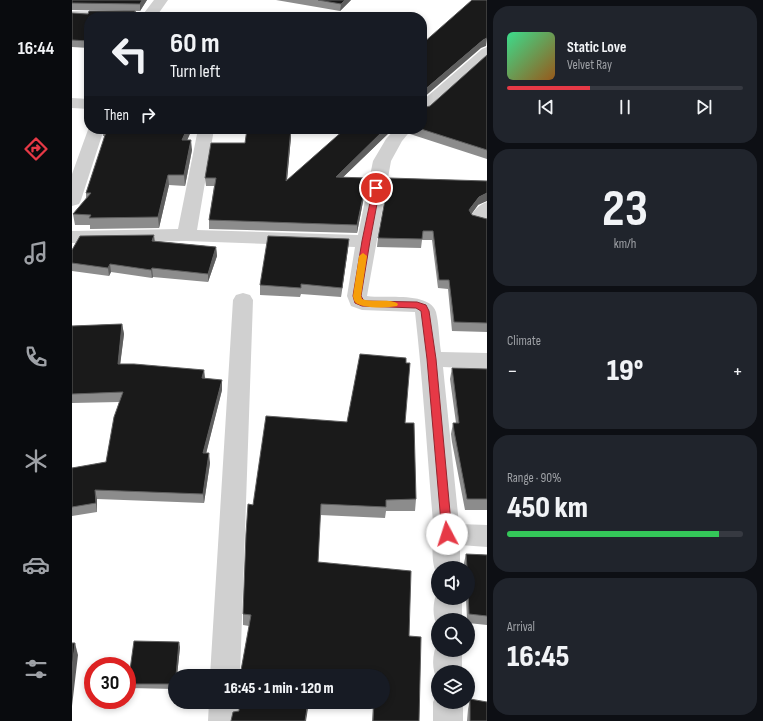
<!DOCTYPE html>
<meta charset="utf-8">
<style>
body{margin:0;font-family:"Sofia Sans Condensed",sans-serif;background:#20242c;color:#f1f3f6;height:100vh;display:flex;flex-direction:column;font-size:15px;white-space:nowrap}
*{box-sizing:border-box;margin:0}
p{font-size:13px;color:#9ea1a6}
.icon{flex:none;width:22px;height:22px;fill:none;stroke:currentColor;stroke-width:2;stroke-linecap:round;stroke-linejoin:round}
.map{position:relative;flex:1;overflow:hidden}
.details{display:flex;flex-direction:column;gap:6px;padding:6px;background:#0d0f14;width:276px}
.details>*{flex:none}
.banner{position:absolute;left:12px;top:12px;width:343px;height:122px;border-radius:16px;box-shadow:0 2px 6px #0003;background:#171b24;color:#f1f3f6;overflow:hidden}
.controls{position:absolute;left:359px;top:561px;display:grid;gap:8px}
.controls a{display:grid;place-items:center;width:44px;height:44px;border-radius:50%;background:#171b24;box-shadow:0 2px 6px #0003;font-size:20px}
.speed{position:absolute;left:12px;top:657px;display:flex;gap:8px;font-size:20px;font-weight:700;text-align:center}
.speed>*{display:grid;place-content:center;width:52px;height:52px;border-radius:50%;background:#171b24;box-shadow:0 2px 6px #0003;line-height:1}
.speed .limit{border:6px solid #d22;background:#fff;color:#111}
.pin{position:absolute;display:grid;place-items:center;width:34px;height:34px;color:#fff;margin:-17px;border:2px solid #fff;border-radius:50%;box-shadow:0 1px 4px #0007}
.me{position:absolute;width:44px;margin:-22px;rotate:355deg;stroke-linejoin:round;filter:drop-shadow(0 0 3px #0008)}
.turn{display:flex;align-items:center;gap:14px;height:84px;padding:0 20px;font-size:18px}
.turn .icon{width:52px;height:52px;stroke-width:2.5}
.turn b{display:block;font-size:28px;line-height:34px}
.then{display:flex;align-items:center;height:38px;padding:0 20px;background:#0003;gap:8px;font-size:15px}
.big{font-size:30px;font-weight:800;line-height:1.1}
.details .card{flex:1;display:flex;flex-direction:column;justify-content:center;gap:6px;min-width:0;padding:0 14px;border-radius:16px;background:#20242c}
.details .dial{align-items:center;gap:0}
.dial b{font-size:52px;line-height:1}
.song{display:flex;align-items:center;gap:12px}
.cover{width:48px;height:48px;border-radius:6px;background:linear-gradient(135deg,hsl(150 70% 55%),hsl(30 70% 35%))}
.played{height:4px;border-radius:2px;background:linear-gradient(90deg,#e63946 35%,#363941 35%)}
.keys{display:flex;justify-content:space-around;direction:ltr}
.heat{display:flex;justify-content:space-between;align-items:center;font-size:22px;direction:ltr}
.charge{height:6px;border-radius:3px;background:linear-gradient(90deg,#34c759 90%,#363941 0)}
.trip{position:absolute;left:96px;top:669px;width:222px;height:40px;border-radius:20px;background:#171b24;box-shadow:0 2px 6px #0003;font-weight:800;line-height:40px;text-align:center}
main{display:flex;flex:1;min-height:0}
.menu{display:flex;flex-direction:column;width:72px;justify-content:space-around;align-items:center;background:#090b0e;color:#9ea1a6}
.menu .icon{width:28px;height:28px}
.menu .selected{color:#e63946}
.menu b{font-size:18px;color:#f1f3f6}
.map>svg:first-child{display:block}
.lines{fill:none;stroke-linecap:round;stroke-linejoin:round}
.street{fill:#d0d0d0;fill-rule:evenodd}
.wall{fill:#8c8c8c}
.shaded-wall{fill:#5f5f5f}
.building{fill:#1a1a1a;stroke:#5f5f5f}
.route{fill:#e63946;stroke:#96252e}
.slow{fill:#f59e0b}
</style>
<main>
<nav class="menu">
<b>16:44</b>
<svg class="icon selected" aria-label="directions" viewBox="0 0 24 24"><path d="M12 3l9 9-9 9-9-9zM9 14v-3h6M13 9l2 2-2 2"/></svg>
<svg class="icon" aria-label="music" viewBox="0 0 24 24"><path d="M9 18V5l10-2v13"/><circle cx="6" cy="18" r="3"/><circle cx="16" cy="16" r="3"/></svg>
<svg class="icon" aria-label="phone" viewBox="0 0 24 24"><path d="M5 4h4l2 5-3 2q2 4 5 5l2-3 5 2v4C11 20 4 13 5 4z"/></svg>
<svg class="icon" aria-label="climate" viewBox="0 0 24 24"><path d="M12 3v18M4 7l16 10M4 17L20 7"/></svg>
<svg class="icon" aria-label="car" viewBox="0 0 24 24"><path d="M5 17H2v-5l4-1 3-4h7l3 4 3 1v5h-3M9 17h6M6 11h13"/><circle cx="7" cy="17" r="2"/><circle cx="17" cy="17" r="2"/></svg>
<svg class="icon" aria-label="filters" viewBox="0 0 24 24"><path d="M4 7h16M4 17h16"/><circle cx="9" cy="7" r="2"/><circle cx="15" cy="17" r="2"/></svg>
</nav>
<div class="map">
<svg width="415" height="721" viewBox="0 0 415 721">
<rect width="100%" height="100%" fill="#fff"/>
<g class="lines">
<!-- street -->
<path class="street" d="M82 0H96L84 17H17V20L0 19V11L72 13Z
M415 47V60L356 113 350 115V101L410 49Z
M0 98 17 99V109L0 108Z
M17 127V129H32L9 200 7 204 0 206V174Z
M126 129H142L125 230 286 235 301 161 314 139 323 129H340L330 141 319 161 295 296C312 299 357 291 364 312 367 324 367 339 369 352L415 353V369L371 367 387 524 415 525V547L388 545V568H366V576C357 562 362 539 361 522 355 452 351 382 343 312L290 310 279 306 275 296 283 247 114 241 0 243V231L106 229Z
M415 202V227L399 222 397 218C402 211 406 205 415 202Z
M171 293 178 295 181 300 168 676H138L161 300 164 295Z
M366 590V598H390V620H366V628C360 617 360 602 366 590Z
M366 641V650H390V672H366V681C359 669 360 654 366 641Z
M366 692V702H391V721H361V702Z
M137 702H167L166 721H136Z"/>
</g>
<!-- wall -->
<path class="wall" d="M0 0H75L68 11H64V17H17V48L0 47V13L16 14 52 11 0 10Z
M204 0H279L268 11Z
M415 55V159L338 134 339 129H350L358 106Z
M30 129H120L115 140 120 150 113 186 97 185 87 228 18 229V225H3L1 214 14 198V193L33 136H31Z
M219 129V137L215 181 273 129H321L271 177 294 186 285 233 137 229V220L142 186H134L133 178 173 143Z
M406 205 399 214 400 215 415 219V332L380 331 376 289 366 288 360 240H350L349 248 305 247 306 238Z
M277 239 276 248 269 297 229 294 228 297 188 295V285Z
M83 241 144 247 145 256 136 282 81 277 80 278 39 272 37 276 0 271V250Z
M50 324 52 334 48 364 132 370 133 379 150 390 134 453 138 463 132 503 25 499V512L0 516V468L34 462 47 402 0 403V326Z
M380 368 415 369V510H393L380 442 379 434 381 423H384L378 379Z
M275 422 333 423 344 499 343 511H314L313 518 248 515 246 562 337 636 347 721H300L301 702H311V676H168L177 626 171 625V614L181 505Z
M394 554 415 555V625L396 623V620H395L394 598H396V568H392V563Z
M108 647 105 676H103V689L57 688 56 684Z
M398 699 415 721H395L396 709Z"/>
<!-- shaded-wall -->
<path class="shaded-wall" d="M70 0H75L68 11V4Z
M273 0H279L268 11 269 4Z
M63 11 64 17H60Z
M415 38 414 46 409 48 350 99V92L411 40Z
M115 129H120L111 150 110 140Z
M219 129V137L214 190V181Z
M313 129H321L263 185 264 177Z
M119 140 120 150 113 186 112 175Z
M96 175 97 185 87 228 86 217Z
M295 178 294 186 285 233V225Z
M415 193V201L406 205 396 219 397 210 407 197Z
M82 235 83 243 80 241Z
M277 239 276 248 269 297 270 288Z
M144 247 145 256 136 282V274Z
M38 264 39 272 37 276 36 268Z
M80 268 81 277 80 278 79 270Z
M50 324 52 334 47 374 46 364Z
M132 370 133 380 130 378Z
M150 380V390L132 462 131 453Z
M137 453 138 463 132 503 131 494Z
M23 490 25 499V512L24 503Z
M107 642 108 647 105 676H104Z
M3 643 6 655 0 706V669Z
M236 702H237L234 721H233Z"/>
<!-- building -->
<path class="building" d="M0 0H70L68 4 0 3Z
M246 0H273L269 4Z
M400 0H415V38L411 40 350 92V44Z
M17 11H63L60 17H17V41L0 40V13L16 14Z
M415 55V150L349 129H350V108L358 106Z
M35 129H115L110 140H119L112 175H96L86 217 17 218 19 215 1 214 19 193H14Z
M175 129H219L214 181 273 129H313L264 177 295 178 285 225 137 220 144 178H133L139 143H173Z
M317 178 415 181V193L407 197 397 210 400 215 415 219V323L382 322 377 280H367L361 231H351L350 239 306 238Z
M82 235 80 241 144 247 136 274 80 268 79 270 38 264 36 268 0 263V250L8 236Z
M196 236 277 239 270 288 229 284V288L188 285Z
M50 324 46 364H62L132 370 130 378 150 380 131 453H137L131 494 23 490 24 503 0 507V468L34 462 42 417 51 392 0 394V326Z
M288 354 334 358V363H338L333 423H342L344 499 314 500V507L249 504 246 562 339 571 337 636 349 637 347 721H301L302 702H311V676H255L240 674V676H168L179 615 171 614 174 534 176 504 181 505 194 416 275 422Z
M380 368 415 369V499H395L382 431 381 423H387Z
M394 554 415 555V616L397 614 396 592V568H395Z
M62 641 107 642 104 676H103V684H56Z
M0 643H3L0 669Z
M398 699 415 702V721H398Z
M167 702H236L233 721H159L161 712 167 711Z"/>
<!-- route -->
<path class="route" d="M304 185 308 188 298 241 289 296 292 301 345 302 354 305 357 311 364 359 380 534 379 537 375 539 371 537 370 534 355 359 349 311 344 308 290 306 283 303 281 296 290 241 301 188Z"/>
<!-- slow -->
<path class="slow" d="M291 253 295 256 289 296 290 299C300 303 320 298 326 304L325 306C316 308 289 309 283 302 282 301 281 297 281 296L287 256Z"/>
</svg>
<div class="controls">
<a><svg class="icon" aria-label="sound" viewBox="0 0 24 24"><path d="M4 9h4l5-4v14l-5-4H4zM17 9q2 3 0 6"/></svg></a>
<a><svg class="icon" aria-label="search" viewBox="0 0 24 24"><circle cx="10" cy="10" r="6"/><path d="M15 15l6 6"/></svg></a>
<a><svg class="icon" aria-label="layers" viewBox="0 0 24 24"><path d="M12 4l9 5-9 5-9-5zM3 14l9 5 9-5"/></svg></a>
</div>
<div class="speed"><div class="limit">30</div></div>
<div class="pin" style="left:304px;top:188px;background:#d93025"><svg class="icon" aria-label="arrive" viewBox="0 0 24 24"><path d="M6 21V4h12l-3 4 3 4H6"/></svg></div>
<svg class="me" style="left:375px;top:534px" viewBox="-20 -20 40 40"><circle r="19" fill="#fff"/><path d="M0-13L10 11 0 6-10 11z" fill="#e63946"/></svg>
<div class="trip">16:45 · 1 min · 120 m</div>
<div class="banner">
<div class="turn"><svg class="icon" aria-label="left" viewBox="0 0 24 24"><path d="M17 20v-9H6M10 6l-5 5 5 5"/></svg><div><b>60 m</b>Turn left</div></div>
<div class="then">Then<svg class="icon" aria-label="right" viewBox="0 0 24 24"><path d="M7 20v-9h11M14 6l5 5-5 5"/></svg></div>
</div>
</div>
<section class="details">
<div class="card">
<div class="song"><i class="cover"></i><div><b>Static Love</b><p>Velvet Ray</p></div></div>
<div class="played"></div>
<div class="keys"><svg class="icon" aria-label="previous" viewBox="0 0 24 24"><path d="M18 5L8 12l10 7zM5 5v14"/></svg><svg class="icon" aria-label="pause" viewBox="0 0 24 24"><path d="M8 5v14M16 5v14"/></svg><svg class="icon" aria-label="next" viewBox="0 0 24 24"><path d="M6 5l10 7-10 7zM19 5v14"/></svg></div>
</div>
<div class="card dial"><b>23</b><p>km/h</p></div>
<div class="card"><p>Climate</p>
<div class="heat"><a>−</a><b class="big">19°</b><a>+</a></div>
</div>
<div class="card"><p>Range · 90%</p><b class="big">450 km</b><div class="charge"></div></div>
<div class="card"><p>Arrival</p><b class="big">16:45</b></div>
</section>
</main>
